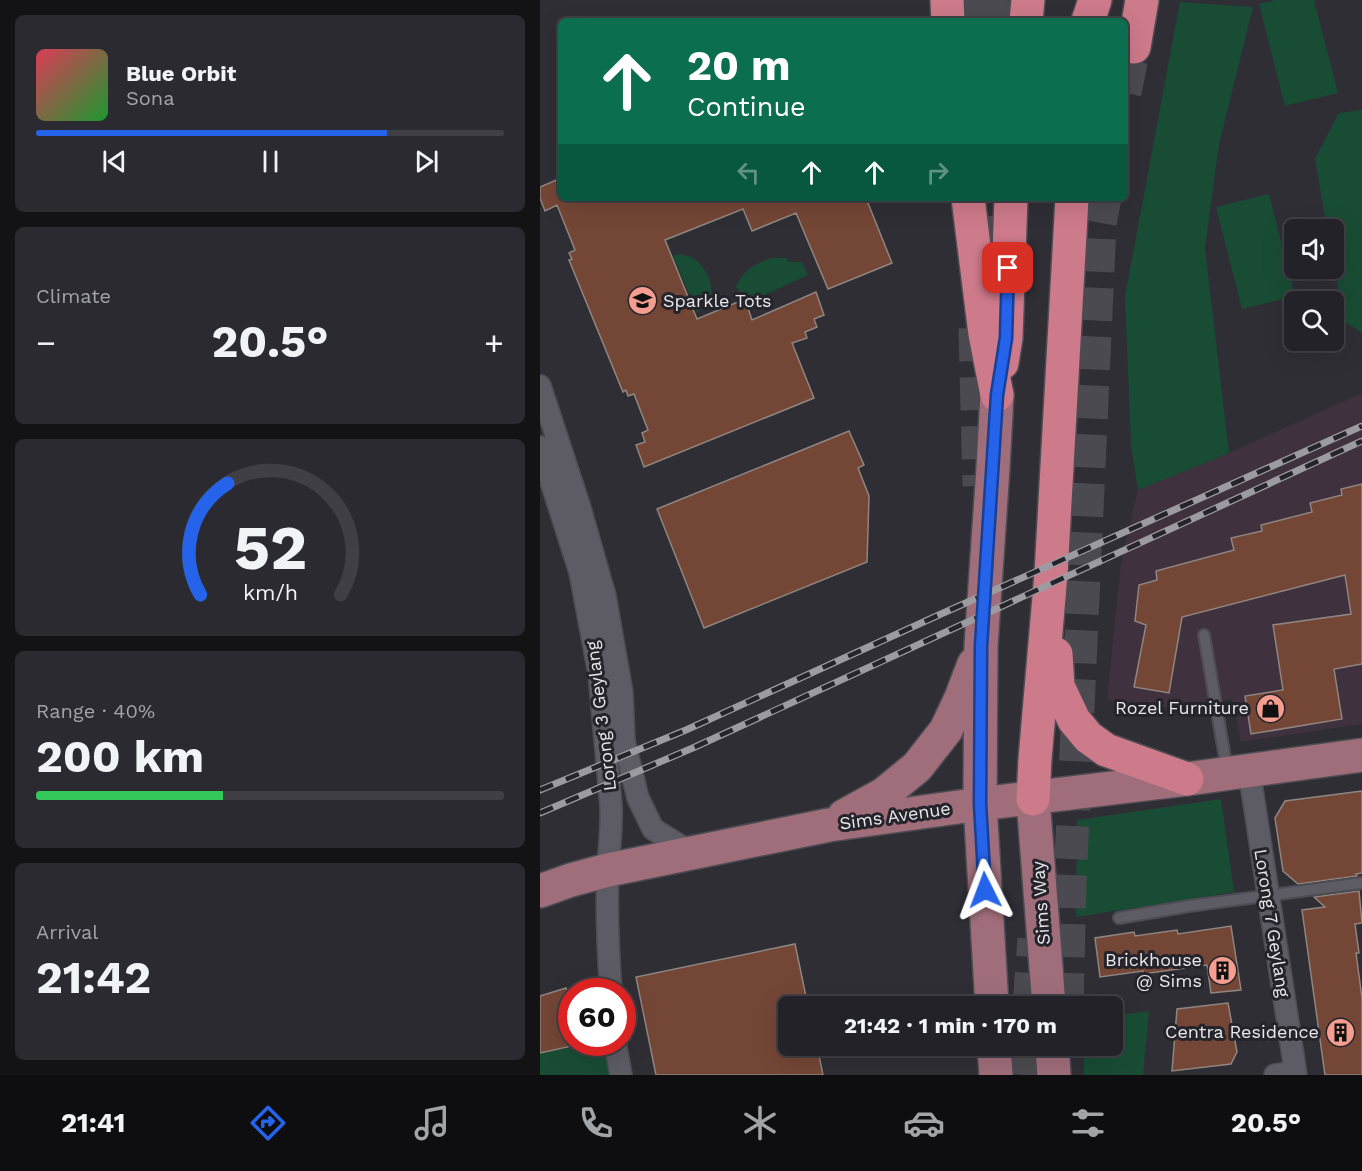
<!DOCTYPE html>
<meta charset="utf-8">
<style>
body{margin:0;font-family:"Work Sans",sans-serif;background:#2b2a30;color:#f1f3f6;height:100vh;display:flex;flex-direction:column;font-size:22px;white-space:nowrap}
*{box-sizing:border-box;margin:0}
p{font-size:20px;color:#a3a4a8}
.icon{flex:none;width:33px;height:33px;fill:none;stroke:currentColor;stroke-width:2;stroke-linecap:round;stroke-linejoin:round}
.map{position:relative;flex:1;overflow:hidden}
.sheet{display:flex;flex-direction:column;gap:15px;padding:15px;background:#131316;width:540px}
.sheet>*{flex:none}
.top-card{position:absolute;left:18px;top:18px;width:570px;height:183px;border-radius:9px;box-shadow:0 6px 24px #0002,0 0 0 2px #403f45;background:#0b6e4f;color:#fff;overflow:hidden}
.tools{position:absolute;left:744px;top:219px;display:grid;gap:12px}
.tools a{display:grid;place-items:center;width:60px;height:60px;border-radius:9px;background:#232228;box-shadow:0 6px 24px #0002,0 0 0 2px #403f45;font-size:30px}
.speed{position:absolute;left:18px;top:978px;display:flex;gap:12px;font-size:30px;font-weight:700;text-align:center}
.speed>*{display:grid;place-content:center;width:78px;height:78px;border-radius:50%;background:#232228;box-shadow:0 6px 24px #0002,0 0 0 2px #403f45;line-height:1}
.speed .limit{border:9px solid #d22;background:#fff;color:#111}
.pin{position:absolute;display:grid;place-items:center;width:51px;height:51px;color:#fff;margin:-26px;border-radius:12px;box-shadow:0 3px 9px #0006}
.me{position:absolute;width:66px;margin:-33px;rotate:357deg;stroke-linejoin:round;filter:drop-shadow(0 0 4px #0008)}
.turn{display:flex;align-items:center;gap:21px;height:126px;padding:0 30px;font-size:27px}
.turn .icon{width:78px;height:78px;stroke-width:2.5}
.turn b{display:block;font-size:42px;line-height:51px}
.lanes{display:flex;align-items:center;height:57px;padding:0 30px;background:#0003;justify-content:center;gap:30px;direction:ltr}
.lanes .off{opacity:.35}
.big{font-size:45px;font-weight:700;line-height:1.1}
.sheet .card{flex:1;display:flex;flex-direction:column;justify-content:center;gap:9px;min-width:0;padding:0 21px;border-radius:9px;background:#2b2a30}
.sheet .dial{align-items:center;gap:0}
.dial svg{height:156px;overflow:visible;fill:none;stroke:#403f45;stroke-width:7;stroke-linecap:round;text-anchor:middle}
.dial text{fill:#f1f3f6;stroke:none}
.song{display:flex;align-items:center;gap:18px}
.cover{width:72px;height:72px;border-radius:9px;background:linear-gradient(135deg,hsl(350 70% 55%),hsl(130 70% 35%))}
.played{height:6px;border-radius:3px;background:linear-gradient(90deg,#2563eb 75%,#403f45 75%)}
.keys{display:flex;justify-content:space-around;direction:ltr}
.heat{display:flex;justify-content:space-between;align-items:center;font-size:33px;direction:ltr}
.charge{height:9px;border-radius:4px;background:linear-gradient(90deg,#34c759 40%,#403f45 0)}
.trip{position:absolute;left:238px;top:996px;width:345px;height:60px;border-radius:9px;background:#232228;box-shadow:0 6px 24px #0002,0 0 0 2px #403f45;font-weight:700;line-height:60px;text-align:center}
.menu{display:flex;height:96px;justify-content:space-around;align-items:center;background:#0e0e10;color:#a3a4a8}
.menu .icon{width:42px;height:42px}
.menu .active{color:#2563eb}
.menu b{font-size:27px;color:#f1f3f6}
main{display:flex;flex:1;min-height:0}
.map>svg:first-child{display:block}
.industrial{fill:#3f313e}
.green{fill:#194c34}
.building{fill:#744636;stroke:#8f8581;stroke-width:1.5}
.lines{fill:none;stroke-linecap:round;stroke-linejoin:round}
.highway-tunnel{stroke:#4b4a50;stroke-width:33;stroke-dasharray:33 16;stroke-linecap:butt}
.lane-casing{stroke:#4d4c53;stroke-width:14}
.street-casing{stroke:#4d4c53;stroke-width:24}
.primary-casing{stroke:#4d4c53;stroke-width:36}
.highway-casing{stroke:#4d4c53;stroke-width:36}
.lane{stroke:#5d5b63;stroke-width:10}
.street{stroke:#5d5b63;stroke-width:21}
.primary{stroke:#a06e7a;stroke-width:33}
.highway{stroke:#cd7a8a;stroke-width:33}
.rail-casing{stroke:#9c9ba1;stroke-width:7}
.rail{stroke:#25242b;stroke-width:4.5;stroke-dasharray:14;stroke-linecap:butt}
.route-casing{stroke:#184099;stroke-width:15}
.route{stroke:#2563eb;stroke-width:10}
.labels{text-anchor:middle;stroke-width:6;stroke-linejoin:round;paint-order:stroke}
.poi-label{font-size:18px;fill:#e8e7ec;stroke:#25242b;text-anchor:end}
.street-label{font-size:18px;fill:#e8e7ec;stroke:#25242b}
</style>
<main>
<section class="sheet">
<div class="card">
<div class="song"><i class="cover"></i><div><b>Blue Orbit</b><p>Sona</p></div></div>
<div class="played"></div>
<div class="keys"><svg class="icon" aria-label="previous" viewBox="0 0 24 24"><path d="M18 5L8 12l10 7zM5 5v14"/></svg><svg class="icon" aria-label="pause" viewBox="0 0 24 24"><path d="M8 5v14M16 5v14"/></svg><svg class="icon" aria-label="next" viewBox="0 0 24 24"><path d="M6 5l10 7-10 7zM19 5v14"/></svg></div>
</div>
<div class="card"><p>Climate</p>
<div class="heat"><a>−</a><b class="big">20.5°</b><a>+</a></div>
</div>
<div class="card dial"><svg viewBox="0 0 100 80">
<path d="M14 69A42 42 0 1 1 86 69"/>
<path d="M14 69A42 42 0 0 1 28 12" stroke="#2563eb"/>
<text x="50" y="56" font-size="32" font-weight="700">52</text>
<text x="50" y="72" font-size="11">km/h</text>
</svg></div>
<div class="card"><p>Range · 40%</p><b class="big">200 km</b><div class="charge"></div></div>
<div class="card"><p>Arrival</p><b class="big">21:42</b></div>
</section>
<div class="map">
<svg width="822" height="1075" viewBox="0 0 822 1075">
<rect width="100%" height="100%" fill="#2f2e35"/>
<!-- industrial -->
<path class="industrial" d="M822 393V724L701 742 692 699 594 711 567 699 581 563 598 490 689 453Z"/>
<!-- green -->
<path class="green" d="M737 0H774L798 93 745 106 719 4Z
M640 2 713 7 679 144 665 248 689 453 598 490 591 445 585 296Z
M822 110V333L804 321 794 264V230L787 229 775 159 799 113Z
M729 194 755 296 702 309 676 207Z
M139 254C142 255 145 255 148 256 170 264 183 302 157 312L133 256Z
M231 258H247V262H262L268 275 213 300 201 296 196 286C205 269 213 265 231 258Z
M681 799 694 892 536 917 537 820Z
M609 1011 603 1075H544V1046H573V1016Z
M57 1043H75L81 1075H0V1053Z"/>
<!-- building -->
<path class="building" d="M21 178V198H326L352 263 288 289 256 213 212 231 203 209 125 240 157 319 205 299 212 320 276 292 284 315 274 319 277 327 265 332 267 338 252 343 274 398 104 467 96 445 105 442 102 433 108 430 94 394 88 396 86 390 83 392 29 260 32 259 29 253 35 250 17 205 5 211 0 198V187Z
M309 431 324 465 318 468 329 496 327 562 164 628 117 509Z
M822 484V664L794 669 802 719 711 734 705 696 743 690 733 625 811 614 805 575 642 617 629 693 594 687 606 625 595 621 599 585 617 580 616 571 694 550 691 538 722 531 721 525 772 512 770 503 802 495 801 489Z
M822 791V873L816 874 817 876 758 884 743 871 735 818 745 801Z
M819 891 822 923 815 924 819 953H816L822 998V1075H785L762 910 785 907 774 897Z
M691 926 701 990 671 993 667 965 603 974V971L560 977 555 938 594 932 595 936 637 930 638 934Z
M255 944 268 1006H249V1046H277L283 1075H116L96 977Z
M26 988 32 1011V1046L0 1053V996Z
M688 1003 697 1052 691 1064 632 1071 637 1009Z"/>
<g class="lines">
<!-- highway-tunnel -->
<path class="highway-tunnel" d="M432 0V21
M463 21 464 0
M585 93 594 47
M450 298 454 198
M435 328 439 486
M489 1006 494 939
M527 1006 530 883 560 224 565 198
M485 1075 487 1046"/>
<defs>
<path id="lane" d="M664 635 687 770
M579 918 649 906 822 883"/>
<path id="street" d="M0 386 39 505 65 596 82 693 84 741 98 798 113 829 150 852
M0 447 40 572 59 673 71 806C72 828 69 849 68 871 66 911 68 951 71 992
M709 770 756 1075
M75 1042 81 1075
M735 1075 755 1072"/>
<path id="primary" d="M493 799 509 1006
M304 816 344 794 377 767 406 730 421 698 434 664
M0 891 31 880 68 870 289 825 440 804 647 779 822 755
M452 1006 440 804 441 646 453 468 457 395
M454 1046 456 1075
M512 1046 514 1075"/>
<path id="highway" d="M407 0 408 21
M486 21 488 0
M548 21 555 0
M594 47 602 0
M428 198 445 334 457 395
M462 363 466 338 471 198
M516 654 518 686 534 720 548 737 566 750 647 779
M493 799 495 759 511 574 532 198"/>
</defs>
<!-- lane casing -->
<use href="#lane" class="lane-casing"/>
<!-- street casing -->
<use href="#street" class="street-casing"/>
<!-- primary casing -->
<use href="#primary" class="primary-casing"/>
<!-- highway casing -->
<use href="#highway" class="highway-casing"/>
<!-- lane -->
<use href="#lane" class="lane"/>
<!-- street -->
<use href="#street" class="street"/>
<!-- primary -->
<use href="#primary" class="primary"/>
<!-- highway -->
<use href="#highway" class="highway"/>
<defs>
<path id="rail" d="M0 790 146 730 401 614 822 426
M0 813 155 747 822 441"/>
</defs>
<!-- rail casing -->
<use href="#rail" class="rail-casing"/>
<!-- rail -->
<use href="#rail" class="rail"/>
</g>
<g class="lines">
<defs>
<path id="route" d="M445 890 440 804 441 646 457 395 466 338 468 268"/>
</defs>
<!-- route casing -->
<use href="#route" class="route-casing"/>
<!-- route -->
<use href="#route" class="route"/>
</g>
<!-- icons -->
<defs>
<symbol id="school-disc" viewBox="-11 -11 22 22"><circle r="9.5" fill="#f59d8f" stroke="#25242b"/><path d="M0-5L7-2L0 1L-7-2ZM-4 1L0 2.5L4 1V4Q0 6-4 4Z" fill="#111"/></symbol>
<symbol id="shop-disc" viewBox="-11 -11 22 22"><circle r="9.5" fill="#f59d8f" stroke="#25242b"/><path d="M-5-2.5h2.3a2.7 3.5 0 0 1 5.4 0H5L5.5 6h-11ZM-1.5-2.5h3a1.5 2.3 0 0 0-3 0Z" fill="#111"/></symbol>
<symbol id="building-disc" viewBox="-11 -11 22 22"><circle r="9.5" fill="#f59d8f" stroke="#25242b"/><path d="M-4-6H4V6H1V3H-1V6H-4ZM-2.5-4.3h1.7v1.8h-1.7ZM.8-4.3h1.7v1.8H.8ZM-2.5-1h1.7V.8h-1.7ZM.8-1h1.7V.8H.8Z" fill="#111"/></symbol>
</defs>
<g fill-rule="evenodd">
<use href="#school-disc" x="86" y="284" width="33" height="33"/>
<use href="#shop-disc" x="714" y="692" width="33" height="33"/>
<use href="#building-disc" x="666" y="954" width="33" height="33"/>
<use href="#building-disc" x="784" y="1016" width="33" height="33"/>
</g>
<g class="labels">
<!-- poi labels -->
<g class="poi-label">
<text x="123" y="307" text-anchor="start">Sparkle Tots</text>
<text x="709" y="714">Rozel Furniture</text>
<text x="662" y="966">Brickhouse<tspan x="662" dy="21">@ Sims</tspan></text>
<text x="779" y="1038">Centra Residence</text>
</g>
<!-- street labels -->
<g class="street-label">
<text transform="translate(61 716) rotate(-97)" y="6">Lorong 3 Geylang</text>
<text transform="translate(355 816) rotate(-8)" y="6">Sims Avenue</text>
<text transform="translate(501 903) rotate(-94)" y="6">Sims Way</text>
<text transform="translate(732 923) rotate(81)" y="6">Lorong 7 Geylang</text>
</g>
</g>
</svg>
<div class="tools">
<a><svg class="icon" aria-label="sound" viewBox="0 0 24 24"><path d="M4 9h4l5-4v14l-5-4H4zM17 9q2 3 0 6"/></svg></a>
<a><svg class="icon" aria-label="search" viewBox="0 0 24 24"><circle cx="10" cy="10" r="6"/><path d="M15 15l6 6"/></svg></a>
</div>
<div class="speed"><div class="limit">60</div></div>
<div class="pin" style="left:468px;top:268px;background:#d93025"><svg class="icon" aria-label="arrive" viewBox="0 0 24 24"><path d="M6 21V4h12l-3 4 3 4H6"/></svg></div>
<svg class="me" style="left:445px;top:890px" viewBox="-20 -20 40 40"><path d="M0-17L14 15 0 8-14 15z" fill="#2563eb" stroke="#fff" stroke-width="4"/></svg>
<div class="trip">21:42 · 1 min · 170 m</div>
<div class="top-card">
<div class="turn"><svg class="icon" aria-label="ahead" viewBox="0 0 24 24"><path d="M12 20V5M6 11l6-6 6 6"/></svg><div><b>20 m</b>Continue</div></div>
<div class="lanes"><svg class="icon off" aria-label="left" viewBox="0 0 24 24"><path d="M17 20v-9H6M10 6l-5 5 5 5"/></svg><svg class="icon" aria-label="ahead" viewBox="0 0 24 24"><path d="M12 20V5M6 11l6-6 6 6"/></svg><svg class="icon" aria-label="ahead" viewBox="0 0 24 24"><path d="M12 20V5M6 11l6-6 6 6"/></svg><svg class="icon off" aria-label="right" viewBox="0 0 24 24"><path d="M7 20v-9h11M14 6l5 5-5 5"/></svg></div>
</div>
</div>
</main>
<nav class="menu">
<b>21:41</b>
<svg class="icon active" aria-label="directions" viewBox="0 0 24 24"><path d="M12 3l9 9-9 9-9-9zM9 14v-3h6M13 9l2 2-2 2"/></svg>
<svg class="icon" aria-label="music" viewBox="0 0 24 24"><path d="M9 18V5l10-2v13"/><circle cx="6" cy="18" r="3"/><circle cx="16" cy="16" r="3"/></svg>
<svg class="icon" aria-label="phone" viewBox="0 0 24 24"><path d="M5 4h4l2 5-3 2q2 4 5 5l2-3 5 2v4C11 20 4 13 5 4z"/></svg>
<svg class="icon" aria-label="climate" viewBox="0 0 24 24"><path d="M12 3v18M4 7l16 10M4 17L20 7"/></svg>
<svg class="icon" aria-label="car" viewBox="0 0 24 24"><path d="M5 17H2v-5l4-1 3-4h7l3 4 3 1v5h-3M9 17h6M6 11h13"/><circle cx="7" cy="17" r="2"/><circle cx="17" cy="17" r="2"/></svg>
<svg class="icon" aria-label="filters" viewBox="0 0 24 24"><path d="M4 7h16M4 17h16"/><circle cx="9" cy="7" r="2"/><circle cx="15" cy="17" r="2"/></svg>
<b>20.5°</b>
</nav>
